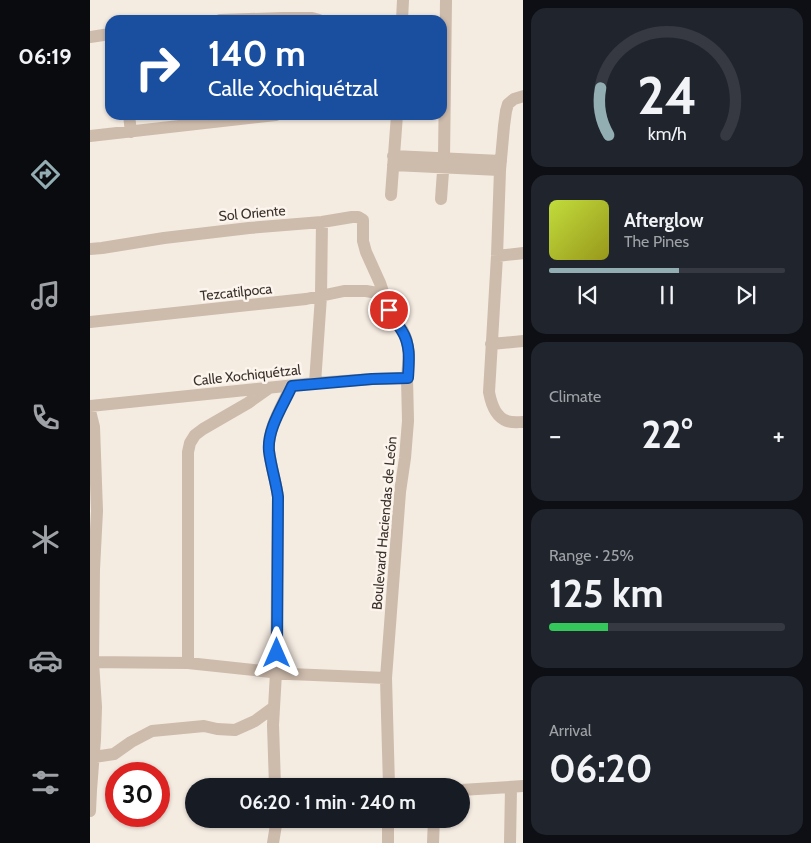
<!DOCTYPE html>
<meta charset="utf-8">
<style>
body{margin:0;font-family:Cabin,sans-serif;background:#20242c;color:#f1f3f6;height:100vh;display:flex;flex-direction:column;font-size:19px;white-space:nowrap}
*{box-sizing:border-box;margin:0}
p{font-size:16px;color:#9ea1a6}
.icon{flex:none;width:28px;height:28px;fill:none;stroke:currentColor;stroke-width:2;stroke-linecap:round;stroke-linejoin:round}
.map{position:relative;flex:1;overflow:hidden}
.details{display:flex;flex-direction:column;gap:8px;padding:8px;background:#0d0f14;width:288px}
.details>*{flex:none}
.banner{position:absolute;left:15px;top:15px;width:342px;height:105px;border-radius:15px;box-shadow:0 1px 4px #0004;background:#1a4fa0;color:#fff;overflow:hidden}
.speed{position:absolute;left:15px;top:762px;display:flex;gap:10px;font-size:25px;font-weight:700;text-align:center}
.speed>*{display:grid;place-content:center;width:65px;height:65px;border-radius:50%;background:#171b24;box-shadow:0 1px 4px #0004;line-height:1}
.speed .limit{border:8px solid #d22;background:#fff;color:#111}
.pin{position:absolute;display:grid;place-items:center;width:42px;height:42px;color:#fff;margin:-21px;border:2px solid #fff;border-radius:50%;box-shadow:0 1px 5px #0007}
.me{position:absolute;width:55px;margin:-28px;rotate:0deg;stroke-linejoin:round;filter:drop-shadow(0 0 4px #0008)}
.turn{display:flex;align-items:center;gap:18px;height:105px;padding:0 20px;font-size:22px}
.turn .icon{width:65px;height:65px;stroke-width:2.5}
.turn b{display:block;font-size:35px;line-height:42px}
.big{font-size:38px;font-weight:700;line-height:1.1}
.details .tile{flex:1;display:flex;flex-direction:column;justify-content:center;gap:8px;min-width:0;padding:0 18px;border-radius:15px;background:#20242c}
.details .dial{align-items:center;gap:0}
.dial svg{height:130px;overflow:visible;fill:none;stroke:#363941;stroke-width:7;stroke-linecap:round;text-anchor:middle}
.dial text{fill:#f1f3f6;stroke:none}
.song{display:flex;align-items:center;gap:15px}
.cover{width:60px;height:60px;border-radius:8px;background:linear-gradient(135deg,hsl(70 70% 55%),hsl(60 70% 35%))}
.played{height:5px;border-radius:2px;background:linear-gradient(90deg,#92aeb2 55%,#363941 55%)}
.keys{display:flex;justify-content:space-around;direction:ltr}
.heat{display:flex;justify-content:space-between;align-items:center;font-size:28px;direction:ltr}
.charge{height:8px;border-radius:4px;background:linear-gradient(90deg,#34c759 25%,#363941 0)}
.trip{position:absolute;left:95px;top:778px;width:285px;height:50px;border-radius:25px;background:#171b24;box-shadow:0 1px 4px #0004;font-weight:700;line-height:50px;text-align:center}
main{display:flex;flex:1;min-height:0}
.tab-bar{display:flex;flex-direction:column;width:90px;justify-content:space-around;align-items:center;background:#090b0e;color:#9ea1a6}
.tab-bar .icon{width:35px;height:35px}
.tab-bar .selected{color:#92aeb2}
.tab-bar b{font-size:22px;color:#f1f3f6}
.map>svg:first-child{display:block}
.lines{fill:none;stroke-linecap:round;stroke-linejoin:round}
.minor{stroke:#cdbbac;stroke-width:12}
.route-casing{stroke:#114b97;stroke-width:12}
.route{stroke:#1a73e8;stroke-width:9}
.labels{text-anchor:middle;stroke-width:5;stroke-linejoin:round;paint-order:stroke}
.street-label{font-size:14px;fill:#3b302b;stroke:#fbf5ee}
</style>
<main>
<nav class="tab-bar">
<b>06:19</b>
<svg class="icon selected" aria-label="directions" viewBox="0 0 24 24"><path d="M12 3l9 9-9 9-9-9zM9 14v-3h6M13 9l2 2-2 2"/></svg>
<svg class="icon" aria-label="music" viewBox="0 0 24 24"><path d="M9 18V5l10-2v13"/><circle cx="6" cy="18" r="3"/><circle cx="16" cy="16" r="3"/></svg>
<svg class="icon" aria-label="phone" viewBox="0 0 24 24"><path d="M5 4h4l2 5-3 2q2 4 5 5l2-3 5 2v4C11 20 4 13 5 4z"/></svg>
<svg class="icon" aria-label="climate" viewBox="0 0 24 24"><path d="M12 3v18M4 7l16 10M4 17L20 7"/></svg>
<svg class="icon" aria-label="car" viewBox="0 0 24 24"><path d="M5 17H2v-5l4-1 3-4h7l3 4 3 1v5h-3M9 17h6M6 11h13"/><circle cx="7" cy="17" r="2"/><circle cx="17" cy="17" r="2"/></svg>
<svg class="icon" aria-label="filters" viewBox="0 0 24 24"><path d="M4 7h16M4 17h16"/><circle cx="9" cy="7" r="2"/><circle cx="15" cy="17" r="2"/></svg>
</nav>
<div class="map">
<svg width="434" height="843" viewBox="0 0 434 843">
<rect width="100%" height="100%" fill="#f4ebe1"/>
<g class="lines">
<!-- minor -->
<path class="minor" d="M130 20 193 18H222L229 20
M312 20 313 0
M0 37 20 34
M434 96 424 99 418 104 416 111 414 126 410 170 407 256 399 392C401 403 405 417 417 421 422 423 428 422 434 422
M39 115 41 132
M0 136 186 115
M303 156 411 161
M303 165 410 170
M301 195 307 115
M351 199 354 158 356 0
M0 249 12 248 74 238 159 228 232 222 262 217H268L273 220V241L276 252 290 283 301 315 313 331 316 338 319 353 317 378 318 421 315 458 310 492 296 678 299 786
M407 256 434 253
M0 322 216 299 254 291H276L293 294
M401 344 434 341
M225 383 231 296 232 222
M0 406 225 383 282 379 317 378
M0 411 4 427 7 511 4 569 3 662 6 707 5 739 1 790 0 811
M0 662 98 663 200 674 296 678
M98 663V452L100 443 105 435 113 429 158 403 179 388
M4 757 24 754 41 742 62 731 114 726 127 729 145 730 165 721 184 707
M185 786 183 725 186 673 188 497C186 482 181 467 179 451 177 429 192 406 201 386
M371 790 434 786
M183 843 187 819
M298 843V819
M343 843 344 819
M420 843 421 788"/>
</g>
<g class="lines">
<defs>
<path id="route" d="M187 653 188 497C186 482 181 467 179 451 177 429 193 406 202 386L282 379 318 378C319 362 321 345 312 331 308 324 302 318 299 310"/>
</defs>
<!-- route casing -->
<use href="#route" class="route-casing"/>
<!-- route -->
<use href="#route" class="route"/>
</g>
<g class="labels">
<!-- street labels -->
<g class="street-label">
<text transform="translate(162 213) rotate(-5)" y="5">Sol Oriente</text>
<text transform="translate(146 292) rotate(-6)" y="5">Tezcatilpoca</text>
<text transform="translate(157 375) rotate(-6)" y="5">Calle Xochiquétzal</text>
<text transform="translate(294 523) rotate(-85)" y="5">Boulevard Haciendas de León</text>
</g>
</g>
</svg>
<div class="speed"><div class="limit">30</div></div>
<div class="pin" style="left:299px;top:310px;background:#d93025"><svg class="icon" aria-label="arrive" viewBox="0 0 24 24"><path d="M6 21V4h12l-3 4 3 4H6"/></svg></div>
<svg class="me" style="left:187px;top:653px" viewBox="-20 -20 40 40"><path d="M0-17L14 15 0 8-14 15z" fill="#1a73e8" stroke="#fff" stroke-width="4"/></svg>
<div class="trip">06:20 · 1 min · 240 m</div>
<div class="banner">
<div class="turn"><svg class="icon" aria-label="right" viewBox="0 0 24 24"><path d="M7 20v-9h11M14 6l5 5-5 5"/></svg><div><b>140 m</b>Calle Xochiquétzal</div></div>
</div>
</div>
<section class="details">
<div class="tile dial"><svg viewBox="0 0 100 80">
<path d="M14 69A42 42 0 1 1 86 69"/>
<path d="M14 69A42 42 0 0 1 9 40" stroke="#92aeb2"/>
<text x="50" y="56" font-size="32" font-weight="700">24</text>
<text x="50" y="72" font-size="11">km/h</text>
</svg></div>
<div class="tile">
<div class="song"><i class="cover"></i><div><b>Afterglow</b><p>The Pines</p></div></div>
<div class="played"></div>
<div class="keys"><svg class="icon" aria-label="previous" viewBox="0 0 24 24"><path d="M18 5L8 12l10 7zM5 5v14"/></svg><svg class="icon" aria-label="pause" viewBox="0 0 24 24"><path d="M8 5v14M16 5v14"/></svg><svg class="icon" aria-label="next" viewBox="0 0 24 24"><path d="M6 5l10 7-10 7zM19 5v14"/></svg></div>
</div>
<div class="tile"><p>Climate</p>
<div class="heat"><a>−</a><b class="big">22°</b><a>+</a></div>
</div>
<div class="tile"><p>Range · 25%</p><b class="big">125 km</b><div class="charge"></div></div>
<div class="tile"><p>Arrival</p><b class="big">06:20</b></div>
</section>
</main>
